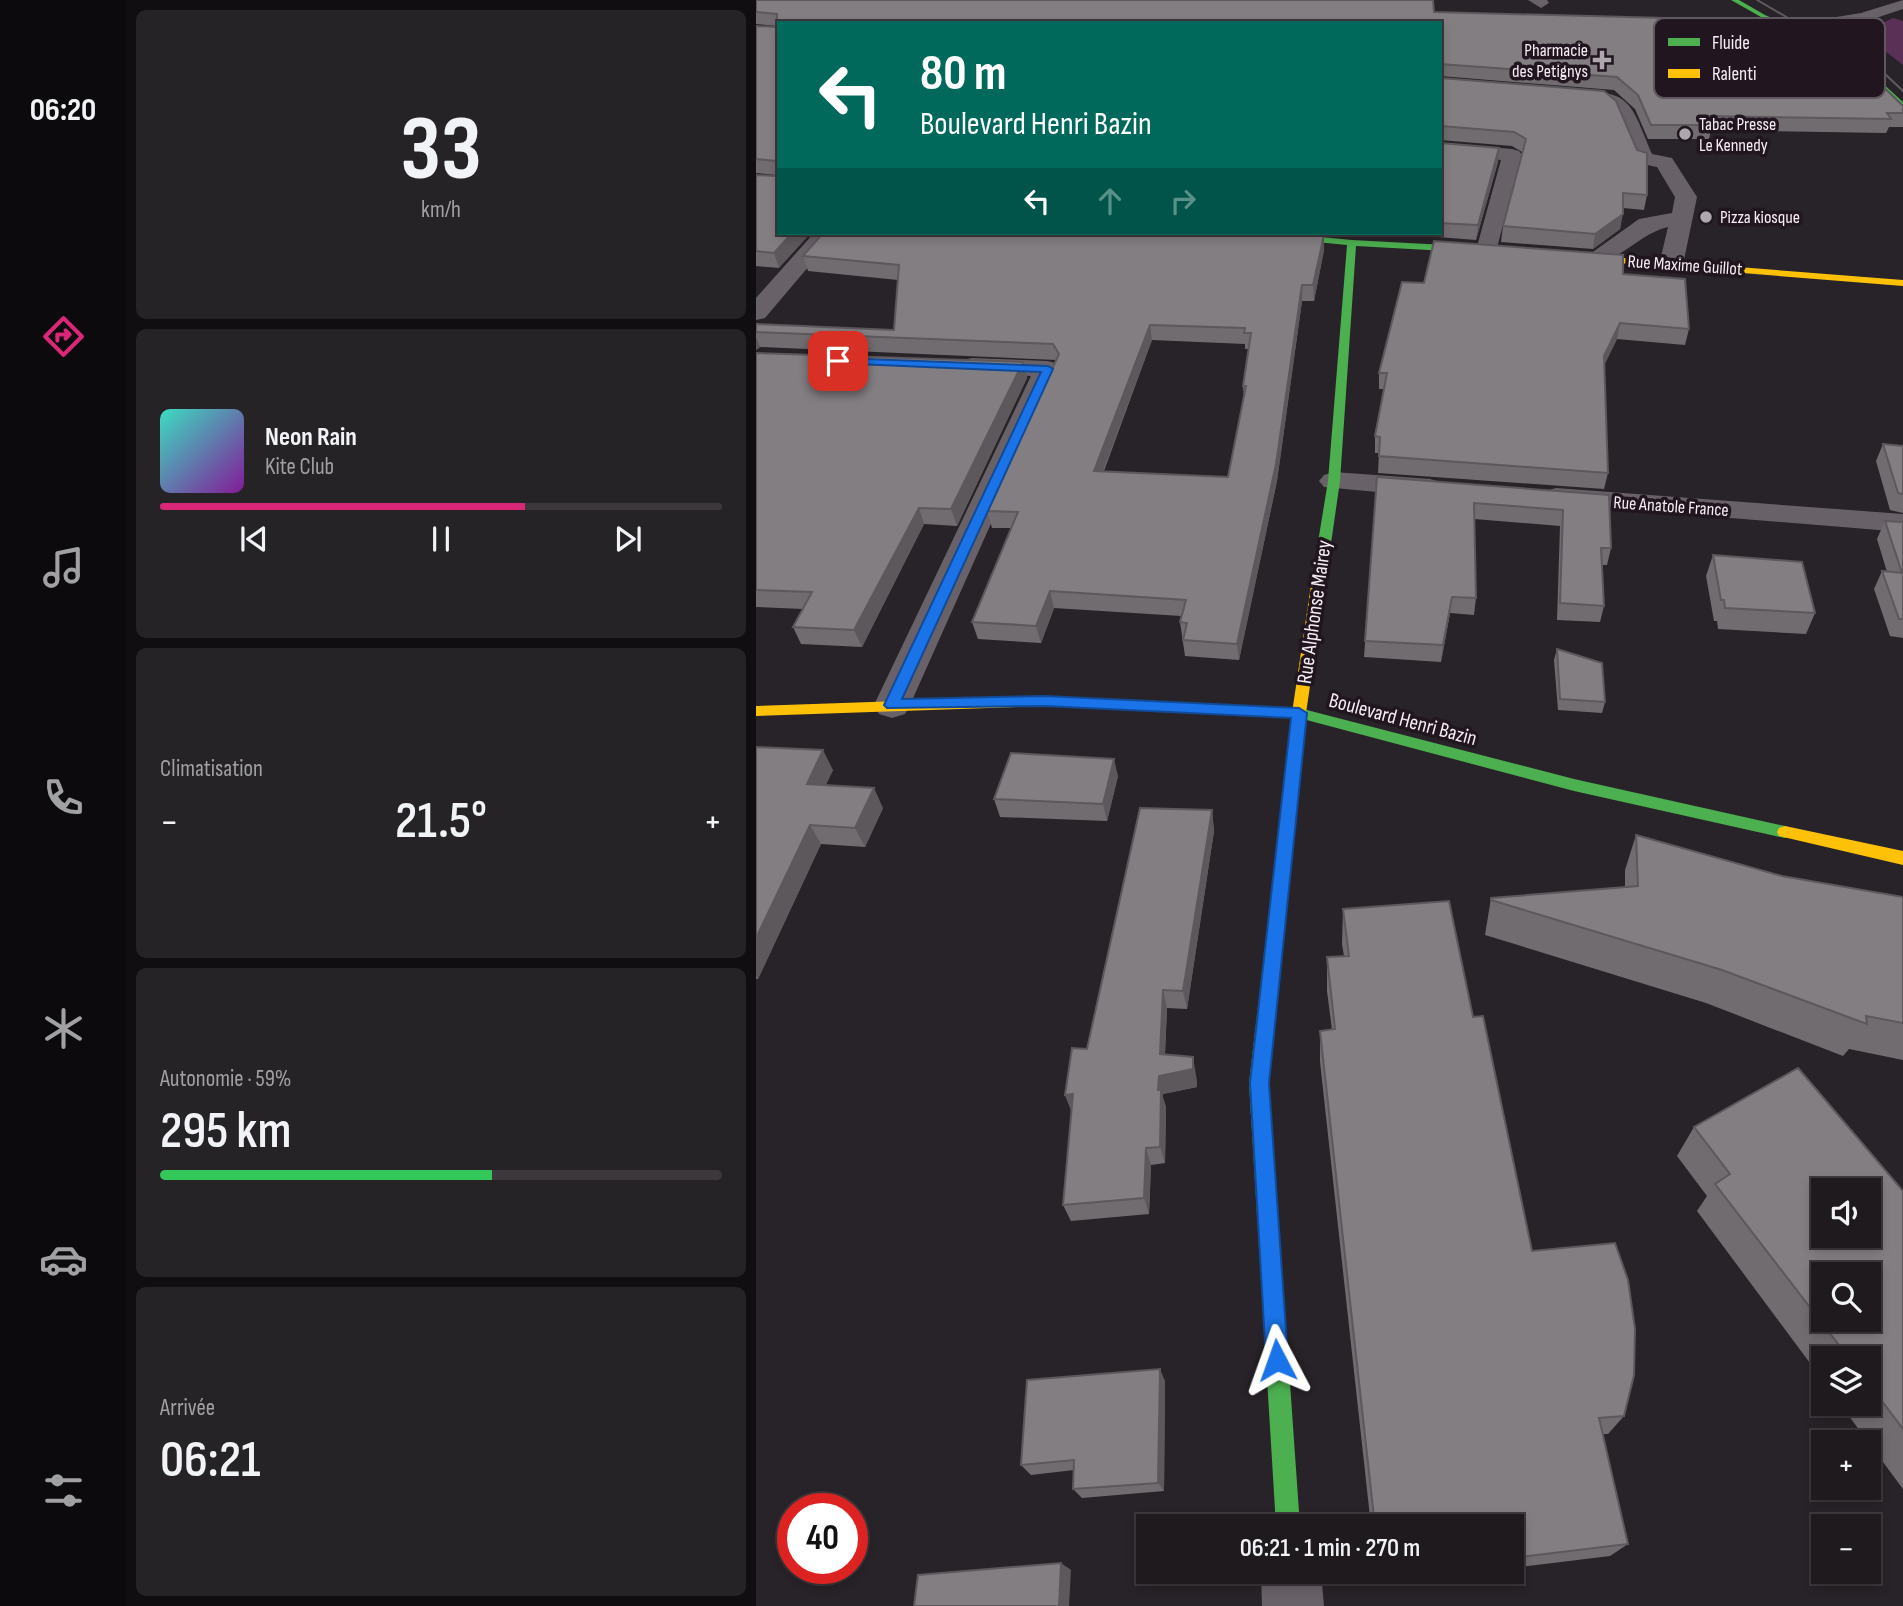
<!DOCTYPE html>
<html lang="fr">
<meta charset="utf-8">
<style>
body{margin:0;font-family:"Sofia Sans Condensed",sans-serif;background:#262327;color:#f1f3f6;height:100vh;display:flex;flex-direction:column;font-size:26px;white-space:nowrap}
*{box-sizing:border-box;margin:0}
p{font-size:23px;color:#a1a1a4}
.icon{flex:none;width:38px;height:38px;fill:none;stroke:currentColor;stroke-width:2;stroke-linecap:round;stroke-linejoin:round}
.map{position:relative;flex:1;overflow:hidden}
.side{display:flex;flex-direction:column;gap:10px;padding:10px;background:#100e10;width:630px}
.side>*{flex:none}
.guide{position:absolute;left:21px;top:21px;width:665px;height:214px;border-radius:0px;box-shadow:0 4px 10px #0003,0 0 0 2px #3c383c;background:#00695c;color:#fff;overflow:hidden}
.tools{position:absolute;left:1055px;top:1178px;display:grid;gap:14px}
.tools a{display:grid;place-items:center;width:70px;height:70px;border-radius:0px;background:#1e1a1e;box-shadow:0 4px 10px #0003,0 0 0 2px #3c383c;font-size:35px}
.speed{position:absolute;left:21px;top:1493px;display:flex;gap:14px;font-size:35px;font-weight:700;text-align:center}
.speed>*{display:grid;place-content:center;width:91px;height:91px;border-radius:50%;background:#1e1a1e;box-shadow:0 4px 10px #0003,0 0 0 2px #3c383c;line-height:1}
.speed .limit{border:10px solid #d22;background:#fff;color:#111}
.pin{position:absolute;display:grid;place-items:center;width:60px;height:60px;color:#fff;margin:-30px;border-radius:14px;box-shadow:0 4px 10px #0006}
.me{position:absolute;width:77px;margin:-38px;rotate:356deg;stroke-linejoin:round;filter:drop-shadow(0 0 5px #0008)}
.turn{display:flex;align-items:center;gap:24px;height:147px;padding:0 28px;font-size:32px}
.turn .icon{width:91px;height:91px;stroke-width:2.5}
.turn b{display:block;font-size:49px;line-height:60px}
.lanes{display:flex;align-items:center;height:66px;padding:0 28px;background:#0003;justify-content:center;gap:35px;direction:ltr}
.lanes .off{opacity:.35}
.big{font-size:52px;font-weight:600;line-height:1.1}
.side .widget{flex:1;display:flex;flex-direction:column;justify-content:center;gap:10px;min-width:0;padding:0 24px;border-radius:10px;background:#262327}
.side .dial{align-items:center;gap:0}
.dial b{font-size:91px;line-height:1}
.song{display:flex;align-items:center;gap:21px}
.cover{width:84px;height:84px;border-radius:10px;background:linear-gradient(135deg,hsl(170 70% 55%),hsl(290 70% 35%))}
.played{height:7px;border-radius:4px;background:linear-gradient(90deg,#db2777 65%,#3c383c 65%)}
.keys{display:flex;justify-content:space-around;direction:ltr}
.heat{display:flex;justify-content:space-between;align-items:center;font-size:38px;direction:ltr}
.charge{height:10px;border-radius:5px;background:linear-gradient(90deg,#34c759 59%,#3c383c 0)}
.trip{position:absolute;left:380px;top:1514px;width:388px;height:70px;border-radius:0px;background:#1e1a1e;box-shadow:0 4px 10px #0003,0 0 0 2px #3c383c;font-weight:600;line-height:70px;text-align:center}
main{display:flex;flex:1;min-height:0}
.dock{display:flex;flex-direction:column;width:126px;justify-content:space-around;align-items:center;background:#0c0a0c;color:#a1a1a4}
.dock .icon{width:49px;height:49px}
.dock .current{color:#db2777}
.dock b{font-size:32px;color:#f1f3f6}
.map>svg:first-child{display:block}
.green{fill:#5b3056}
.lines{fill:none;stroke-linecap:round;stroke-linejoin:round}
.street{fill:#696168;fill-rule:evenodd}
.fast{fill:#4caf50;fill-rule:evenodd}
.slow{fill:#ffc107;fill-rule:evenodd}
.tram{stroke:#605a5f;stroke-width:2}
.wall{fill:#716c70;fill-rule:evenodd}
.shaded-wall{fill:#5c585b}
.building{fill:#837e82;stroke:#5c585b;stroke-width:2;fill-rule:evenodd}
.route{fill:#1a73e8;stroke:#114b97;stroke-width:2}
.poi-dot{fill:#aea7ad;stroke:#21161f;stroke-width:2.5}
.labels{text-anchor:middle;stroke-width:7;stroke-linejoin:round;paint-order:stroke}
.far-poi-label{font-size:18px;fill:#f6eef4;stroke:#21161f;text-anchor:start}
.far-street-label{font-size:18px;fill:#f6eef4;stroke:#21161f}
.street-label{font-size:21px;fill:#f6eef4;stroke:#21161f}
.key{fill:#21161f;stroke:#61575f;stroke-width:2}
.key-label{font-size:19px;fill:#f6eef4}
</style>
<main>
<nav class="dock">
<b>06:20</b>
<svg class="icon current" aria-label="directions" viewBox="0 0 24 24"><path d="M12 3l9 9-9 9-9-9zM9 14v-3h6M13 9l2 2-2 2"/></svg>
<svg class="icon" aria-label="music" viewBox="0 0 24 24"><path d="M9 18V5l10-2v13"/><circle cx="6" cy="18" r="3"/><circle cx="16" cy="16" r="3"/></svg>
<svg class="icon" aria-label="phone" viewBox="0 0 24 24"><path d="M5 4h4l2 5-3 2q2 4 5 5l2-3 5 2v4C11 20 4 13 5 4z"/></svg>
<svg class="icon" aria-label="climate" viewBox="0 0 24 24"><path d="M12 3v18M4 7l16 10M4 17L20 7"/></svg>
<svg class="icon" aria-label="car" viewBox="0 0 24 24"><path d="M5 17H2v-5l4-1 3-4h7l3 4 3 1v5h-3M9 17h6M6 11h13"/><circle cx="7" cy="17" r="2"/><circle cx="17" cy="17" r="2"/></svg>
<svg class="icon" aria-label="filters" viewBox="0 0 24 24"><path d="M4 7h16M4 17h16"/><circle cx="9" cy="7" r="2"/><circle cx="15" cy="17" r="2"/></svg>
</nav>
<section class="side">
<div class="widget dial"><b>33</b><p>km/h</p></div>
<div class="widget">
<div class="song"><i class="cover"></i><div><b>Neon Rain</b><p>Kite Club</p></div></div>
<div class="played"></div>
<div class="keys"><svg class="icon" aria-label="previous" viewBox="0 0 24 24"><path d="M18 5L8 12l10 7zM5 5v14"/></svg><svg class="icon" aria-label="pause" viewBox="0 0 24 24"><path d="M8 5v14M16 5v14"/></svg><svg class="icon" aria-label="next" viewBox="0 0 24 24"><path d="M6 5l10 7-10 7zM19 5v14"/></svg></div>
</div>
<div class="widget"><p>Climatisation</p>
<div class="heat"><a>−</a><b class="big">21.5°</b><a>+</a></div>
</div>
<div class="widget"><p>Autonomie · 59%</p><b class="big">295 km</b><div class="charge"></div></div>
<div class="widget"><p>Arrivée</p><b class="big">06:21</b></div>
</section>
<div class="map">
<svg width="1147" height="1606" viewBox="0 0 1147 1606">
<rect width="100%" height="100%" fill="#282328"/>
<!-- green -->
<path class="green" d="M1137 18 1147 21V65L1106 33Z"/>
<g class="lines">
<!-- street -->
<path class="street" d="M772 0H791L793 3 785 8Z
M1147 0V9L1108 22 1074 27 1066 22 1068 19 1105 13Z
M812 88C876 94 872 96 896 154L916 158 941 197 927 265 923 270H907L903 265 912 227C885 232 854 270 830 264L827 259 883 219 916 213 919 197 901 167 881 163 860 113 847 102 806 97 803 93 806 89Z
M684 143 756 149 763 151 766 155 739 255H723L720 250 745 160 684 155Z
M58 233H81L9 318 0 320V298Z
M216 358 291 361 300 363 304 369 154 705 149 714 136 718 123 714 118 705 275 376 207 372 203 366 207 360Z
M578 472 674 479 684 482 689 488 684 494 674 497 568 487 563 481 568 475Z
M800 488 1147 514V532L789 503 785 497 789 491Z
M505 1572H565L568 1606H506Z"/>
<!-- fast -->
<path class="fast" d="M975 0H983L1009 15 1089 49 1147 102V108L1085 51 1005 17Z
M494 233H523L596 240 727 247 732 250 727 253 600 246 584 481 569 585 562 589 555 585 572 481 591 245 499 236Z
M381 700 543 708 818 779 1029 826 1035 828 1037 832 1035 836 1029 838 818 791 543 718 381 710 374 705Z
M518 940 524 942 527 947 513 1083 544 1526H520L493 1083 509 947 512 942Z"/>
<!-- slow -->
<path class="slow" d="M815 254 1147 280V286L812 259 810 257Z
M562 581 569 585 550 713 527 947 524 952 518 954 512 952 509 947 536 713 555 585Z
M289 696 381 700 388 705 381 710 289 706 0 716V706Z
M1029 826 1147 851V865L1023 836 1021 832 1023 828Z"/>
<!-- tram -->
<path class="tram" d="M1001 0 1087 50 1147 106
M1111 57 1147 91"/>
</g>
<!-- wall -->
<path class="wall" d="M0 0 678 12 1050 63 1101 73 1147 106V127H1133L1130 133 955 130 953 139H892L879 109 858 90 684 76 685 78 891 195 888 210 867 208 864 229 837 249 745 242 747 226 766 152 756 146 684 140 23 23V268L0 266V175L20 176V175L0 173V26L21 27V26L0 24Z
M684 140 685 143 743 148 742 162 720 240 682 237V233H684Z
M568 250 558 301H546L521 481 483 660 429 656 424 622 425 616 298 608 285 643 222 639 216 622 256 528H236L231 511 300 360 4 347 0 350V324L138 330 142 280 52 271 47 256ZM396 340 489 344V349H493L487 386 488 399 472 477 348 471Z
M867 274 933 329 929 345 861 339 848 365 852 473 848 489 622 473 623 453H619V436L628 389H623V373L668 283Z
M0 353 267 362 271 378 201 526 168 524 106 647 45 644 37 627 47 609 0 607Z
M1127 444 1147 446V513L1134 510 1120 461Z
M621 477 853 495 855 548 851 565H846L848 606 844 622 801 620 804 526 718 519 720 598 718 615 694 613 685 662 608 657Z
M1129 521 1146 522 1147 521V638L1134 636 1118 589 1126 571 1131 572 1121 539Z
M957 555 1059 613 1050 634 962 629 961 621H958L950 576Z
M801 649 849 702 846 713 802 710 798 660Z
M0 747 77 770 69 786 127 808 109 847 65 844 2 979H0Z
M362 776 351 821 244 817 238 799Z
M456 810 458 831 431 1009 411 1008 409 1055 440 1075 441 1087 407 1094V1098L410 1107 409 1163 395 1165 393 1214 315 1221 307 1205 316 1112 309 1095 331 1049Z
M880 835 1026 876 1147 897V1060L1093 1049 1087 1056 950 1003 729 935 735 898 869 887V870Z
M587 909 717 1017 776 1251 868 1416 852 1434H846L872 1544 854 1556 756 1568V1526H615L564 1062V1031L576 1030 571 991V957L588 956 586 944Z
M938 1127 1147 1191V1489L1084 1404H1113V1358H1068V1382L941 1211 951 1196 921 1156Z
M409 1381 408 1491 326 1498 317 1489 318 1470 275 1475 265 1465Z
M620 1572H727L621 1585Z"/>
<!-- shaded-wall -->
<path class="shaded-wall" d="M743 148 742 162 720 240 722 225Z
M867 214 864 229 837 249 839 234Z
M36 233H55L23 268 18 253Z
M568 235V250L558 301 557 285Z
M546 285V301L521 481 483 660 481 644Z
M864 323 861 339 845 372 848 356Z
M394 325 396 340 341 487 338 471Z
M0 337 4 347 0 350Z
M267 362 271 378 201 526 195 509Z
M163 508 168 524 106 647 98 630Z
M294 591 298 608 285 643 280 626Z
M696 597 694 613 685 662 687 645Z
M67 750 77 770 61 804 51 784Z
M358 759 362 776 351 821 347 804Z
M118 788 127 808 109 847 99 828Z
M456 810 458 831 431 1009 427 991Z
M54 825 65 844 2 979 0 976V938Z
M407 990 411 1008 408 1072 404 1054Z
M437 1057 440 1075 441 1087 407 1094V1098L410 1107 409 1163 404 1147 403 1076Z
M317 1094 316 1113 309 1095Z
M390 1148 395 1165 393 1214 388 1198Z
M404 1369 409 1381 408 1491 402 1483Z
M305 1563 315 1570 313 1606H303Z"/>
<!-- building -->
<path class="building" d="M0 0H677L678 12 1024 21 1050 63 1095 64 1101 73H1113L1147 106V113H1131L1135 119 951 116 956 125H895L882 95 861 77 684 64V23H23V233H36L18 253 0 251V175L20 176V161L0 159V26L21 27V14L0 12Z
M684 76 685 78 848 91 860 101 881 150 891 153V195L867 193V214L839 234 747 226 770 139 758 132 685 126 684 127Z
M684 140 685 143 743 148 722 225 684 223V216L687 204H684Z
M67 233H548L568 235 557 285H546L520 464 481 644 427 640 431 623 424 622 430 600 294 591 280 626 216 622 262 512 231 511 303 354 297 344 0 332V324L138 330 143 265 47 256ZM394 325 489 328 488 333H495L487 386H490L472 477 338 471Z
M678 241 867 255V274L929 279 933 329 864 323 848 356 852 473 623 456 624 437 619 436 631 373H623L646 282 668 283Z
M0 353 267 362 195 509 163 508 98 630 37 627 56 592 0 590Z
M1127 444 1147 446V494L1142 493Z
M621 477 853 495 855 548H845L848 606 804 603 807 510 718 503 720 598 696 597 687 645 609 641Z
M1129 521 1147 522V619H1143L1126 571 1146 573Z
M957 555 1046 562 1059 613 969 608 968 600H965Z
M801 649 846 663 849 702 804 699Z
M0 747 67 750 51 784 118 788 99 828 54 825 0 938Z
M255 753 358 759 347 804 238 799Z
M384 808 456 810 427 991 407 990 404 1054 437 1057V1069L403 1076 402 1090H405L404 1147 390 1148 388 1198 307 1205 317 1094 309 1095 316 1048 331 1049Z
M880 835 1026 876 1147 897V1023L1110 1016 1111 1024 966 970 735 900V898L882 886Z
M693 901 717 1017 727 1016 776 1251 859 1243 872 1280 879 1329 878 1375 868 1416 843 1418 872 1544 756 1558V1526H619L564 1031 579 1029 571 957 593 956 587 909Z
M1042 1068 1147 1191V1429L1113 1384V1358H1093L959 1184 974 1174 938 1127ZM1068 1190H1113V1236H1068ZM1068 1274H1113V1320H1068Z
M404 1369 402 1483 317 1489 318 1460 265 1465 271 1380Z
M305 1563 303 1606H158L162 1575Z
M624 1572H648L624 1574Z"/>
<!-- route -->
<path class="route" d="M82 358 292 366 297 369 146 699 289 696 543 708 551 713 513 1083 532 1360 529 1368 521 1371 513 1368 510 1360 494 1083 535 718 289 706 131 708 128 705 285 372 78 363 77 361Z"/>
<!-- markers -->
<g class="poi-dot">
<path d="M842.5 49.5h7v7h7v7h-7v7h-7v-7h-7v-7h7z"/>
<circle cx="929" cy="134" r="7"/>
<circle cx="950" cy="217" r="7"/>
</g>
<g class="labels">
<!-- far-poi labels -->
<g class="far-poi-label">
<text x="832" y="56" text-anchor="end">Pharmacie<tspan x="832" dy="21">des Petignys</tspan></text>
<text x="943" y="130">Tabac Presse<tspan x="943" dy="21">Le Kennedy</tspan></text>
<text x="964" y="223">Pizza kiosque</text>
</g>
<!-- far-street labels -->
<g class="far-street-label">
<text transform="translate(929 265) rotate(4)" y="6">Rue Maxime Guillot</text>
<text transform="translate(915 506) rotate(4)" y="6">Rue Anatole France</text>
</g>
<!-- street labels -->
<g class="street-label">
<text transform="translate(558 612) rotate(-82)" y="7">Rue Alphonse Mairey</text>
<text transform="translate(647 719) rotate(15)" y="7">Boulevard Henri Bazin</text>
</g>
</g>
<!-- legend -->
<rect x="898" y="18" width="231" height="80" rx="10" class="key"/>
<rect x="912" y="38" width="32" height="8" fill="#4caf50"/>
<rect x="912" y="69" width="32" height="9" fill="#ffc107"/>
<g class="key-label">
<text x="956" y="49">Fluide</text>
<text x="956" y="80">Ralenti</text>
</g>
</svg>
<div class="tools">
<a><svg class="icon" aria-label="sound" viewBox="0 0 24 24"><path d="M4 9h4l5-4v14l-5-4H4zM17 9q2 3 0 6"/></svg></a>
<a><svg class="icon" aria-label="search" viewBox="0 0 24 24"><circle cx="10" cy="10" r="6"/><path d="M15 15l6 6"/></svg></a>
<a><svg class="icon" aria-label="layers" viewBox="0 0 24 24"><path d="M12 4l9 5-9 5-9-5zM3 14l9 5 9-5"/></svg></a>
<a>+</a>
<a>−</a>
</div>
<div class="speed"><div class="limit">40</div></div>
<div class="pin" style="left:82px;top:361px;background:#d93025"><svg class="icon" aria-label="arrive" viewBox="0 0 24 24"><path d="M6 21V4h12l-3 4 3 4H6"/></svg></div>
<svg class="me" style="left:521px;top:1360px" viewBox="-20 -20 40 40"><path d="M0-17L14 15 0 8-14 15z" fill="#1a73e8" stroke="#fff" stroke-width="4"/></svg>
<div class="trip">06:21 · 1 min · 270 m</div>
<div class="guide">
<div class="turn"><svg class="icon" aria-label="left" viewBox="0 0 24 24"><path d="M17 20v-9H6M10 6l-5 5 5 5"/></svg><div><b>80 m</b>Boulevard Henri Bazin</div></div>
<div class="lanes"><svg class="icon" aria-label="left" viewBox="0 0 24 24"><path d="M17 20v-9H6M10 6l-5 5 5 5"/></svg><svg class="icon off" aria-label="ahead" viewBox="0 0 24 24"><path d="M12 20V5M6 11l6-6 6 6"/></svg><svg class="icon off" aria-label="right" viewBox="0 0 24 24"><path d="M7 20v-9h11M14 6l5 5-5 5"/></svg></div>
</div>
</div>
</main>
